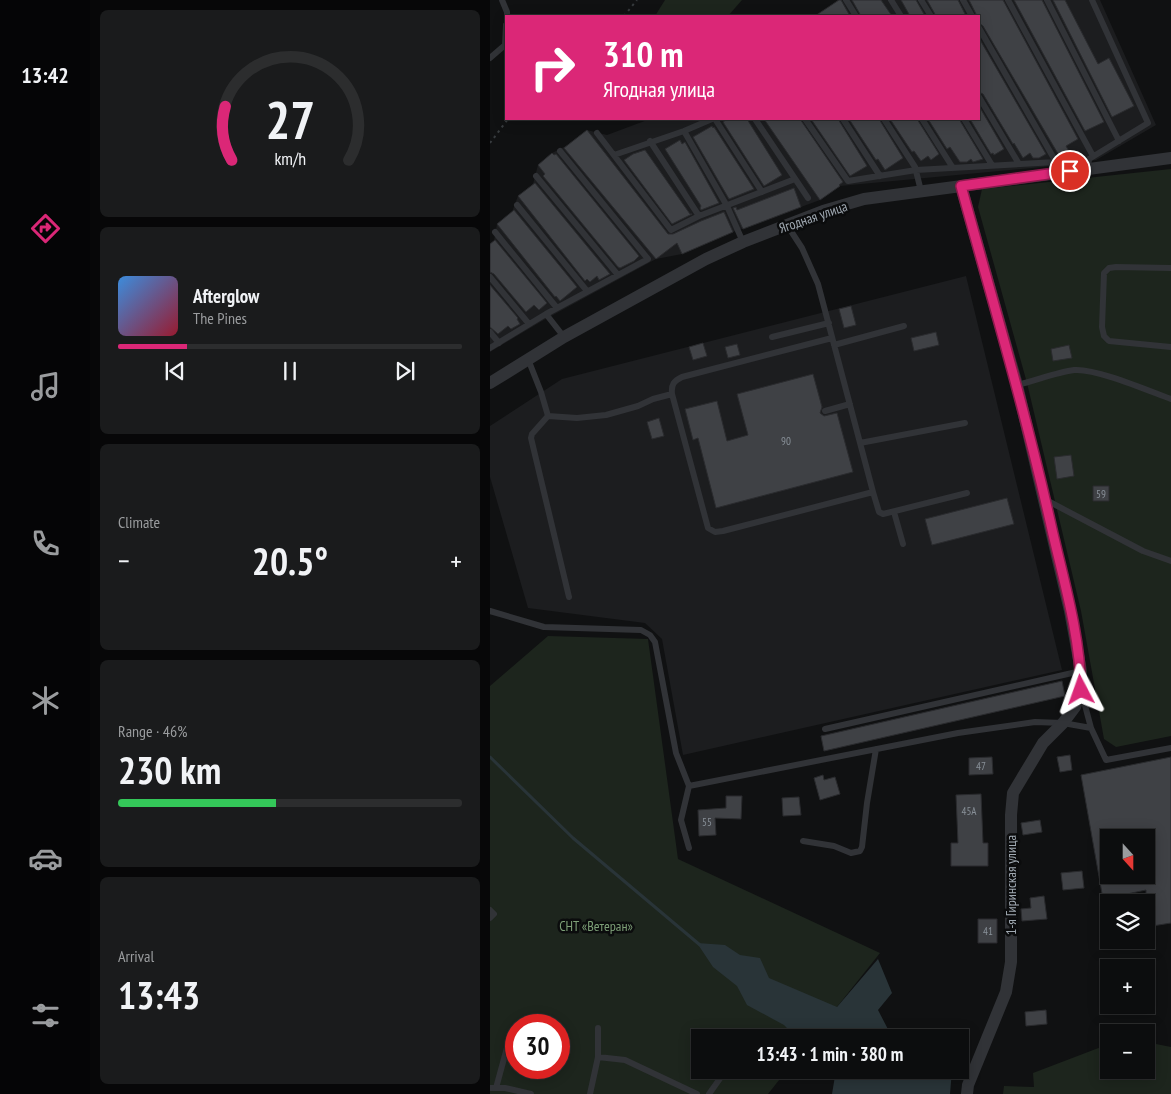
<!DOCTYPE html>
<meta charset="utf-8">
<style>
body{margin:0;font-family:"PT Sans Narrow",sans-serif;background:#1a1b1c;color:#f1f3f6;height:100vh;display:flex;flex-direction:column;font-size:19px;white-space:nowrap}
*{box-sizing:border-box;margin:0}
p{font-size:16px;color:#9a9c9e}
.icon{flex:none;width:28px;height:28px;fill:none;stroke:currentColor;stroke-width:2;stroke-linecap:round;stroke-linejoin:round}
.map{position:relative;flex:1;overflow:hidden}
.panel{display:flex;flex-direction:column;gap:10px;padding:10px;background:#070708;width:400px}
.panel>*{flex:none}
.top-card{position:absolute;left:15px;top:15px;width:475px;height:105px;border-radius:0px;box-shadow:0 2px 12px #0003,0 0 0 1px #2c2d2e;background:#db2777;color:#fff;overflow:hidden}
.needle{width:32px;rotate:159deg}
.tools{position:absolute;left:610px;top:829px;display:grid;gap:10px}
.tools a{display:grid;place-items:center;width:55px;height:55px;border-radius:0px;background:#0c0d0e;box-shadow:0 2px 12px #0003,0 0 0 1px #2c2d2e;font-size:25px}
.speed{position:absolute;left:15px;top:1014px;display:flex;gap:10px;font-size:25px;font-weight:700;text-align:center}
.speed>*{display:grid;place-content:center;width:65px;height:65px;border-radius:50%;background:#0c0d0e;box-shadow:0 2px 12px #0003,0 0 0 1px #2c2d2e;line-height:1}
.speed .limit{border:8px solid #d22;background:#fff;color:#111}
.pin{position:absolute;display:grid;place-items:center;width:42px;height:42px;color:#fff;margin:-21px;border:2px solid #fff;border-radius:50%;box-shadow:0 1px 5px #0007}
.me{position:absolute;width:55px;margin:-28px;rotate:356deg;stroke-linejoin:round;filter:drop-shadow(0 0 4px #0008)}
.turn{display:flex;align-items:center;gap:18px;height:105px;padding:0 15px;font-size:22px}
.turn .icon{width:65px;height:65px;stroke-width:2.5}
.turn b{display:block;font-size:35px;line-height:42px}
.big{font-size:38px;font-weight:700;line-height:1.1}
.panel .card{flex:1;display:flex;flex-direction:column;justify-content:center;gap:8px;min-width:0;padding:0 18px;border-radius:8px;background:#1a1b1c}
.panel .dial{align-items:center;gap:0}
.dial svg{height:130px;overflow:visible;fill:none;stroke:#2c2d2e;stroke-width:7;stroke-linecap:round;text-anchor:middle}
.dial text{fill:#f1f3f6;stroke:none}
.song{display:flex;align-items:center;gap:15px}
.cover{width:60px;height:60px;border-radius:8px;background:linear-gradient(135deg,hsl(210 70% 55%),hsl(350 70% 35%))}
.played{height:5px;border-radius:2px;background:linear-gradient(90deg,#db2777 20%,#2c2d2e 20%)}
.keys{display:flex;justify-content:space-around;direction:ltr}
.heat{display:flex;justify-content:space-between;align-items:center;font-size:28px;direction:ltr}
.charge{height:8px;border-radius:4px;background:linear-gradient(90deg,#34c759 46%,#2c2d2e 0)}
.trip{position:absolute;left:201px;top:1029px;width:278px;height:50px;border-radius:0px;background:#0c0d0e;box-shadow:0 2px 12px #0003,0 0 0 1px #2c2d2e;font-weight:700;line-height:50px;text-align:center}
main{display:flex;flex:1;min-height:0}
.dock{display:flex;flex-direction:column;width:90px;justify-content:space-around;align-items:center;background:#050506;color:#9a9c9e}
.dock .icon{width:35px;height:35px}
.dock .current{color:#db2777}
.dock b{font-size:22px;color:#f1f3f6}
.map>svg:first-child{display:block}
.built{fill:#1c1d1f}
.green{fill:#1d251d;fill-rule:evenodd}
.water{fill:#293438}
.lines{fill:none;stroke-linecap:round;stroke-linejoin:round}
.stream{stroke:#293438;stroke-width:3}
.building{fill:#3f4145;stroke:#2a2b2e;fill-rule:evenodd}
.path{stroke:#373b3e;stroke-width:2;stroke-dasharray:2.5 4;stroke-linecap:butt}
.lane{stroke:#313337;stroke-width:6}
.street{stroke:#313337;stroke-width:12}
.route-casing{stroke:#8e194d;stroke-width:12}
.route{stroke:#db2777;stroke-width:9}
.labels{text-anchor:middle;stroke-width:5;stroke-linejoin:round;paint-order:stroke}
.number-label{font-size:11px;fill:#889098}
.street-label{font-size:14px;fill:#a1aab3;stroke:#0b0c0d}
.park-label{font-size:14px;fill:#7d9f77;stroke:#0b0c0d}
</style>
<main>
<nav class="dock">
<b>13:42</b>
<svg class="icon current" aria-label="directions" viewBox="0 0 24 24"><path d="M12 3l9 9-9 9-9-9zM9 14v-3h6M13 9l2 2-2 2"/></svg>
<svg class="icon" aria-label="music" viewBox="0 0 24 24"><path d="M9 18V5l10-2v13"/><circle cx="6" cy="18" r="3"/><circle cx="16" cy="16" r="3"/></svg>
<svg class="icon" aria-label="phone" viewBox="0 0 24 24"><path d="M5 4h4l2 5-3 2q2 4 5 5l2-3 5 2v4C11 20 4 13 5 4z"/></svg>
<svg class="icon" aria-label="climate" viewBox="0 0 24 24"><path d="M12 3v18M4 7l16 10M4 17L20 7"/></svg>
<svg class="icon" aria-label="car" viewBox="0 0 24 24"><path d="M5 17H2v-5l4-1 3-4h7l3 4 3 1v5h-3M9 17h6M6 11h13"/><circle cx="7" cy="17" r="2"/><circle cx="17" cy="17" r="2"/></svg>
<svg class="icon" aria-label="filters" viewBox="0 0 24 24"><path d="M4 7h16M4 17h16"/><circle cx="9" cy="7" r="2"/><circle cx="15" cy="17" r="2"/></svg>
</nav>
<section class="panel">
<div class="card dial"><svg viewBox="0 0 100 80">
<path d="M14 69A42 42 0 1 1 86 69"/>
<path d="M14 69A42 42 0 0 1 10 36" stroke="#db2777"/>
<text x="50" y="56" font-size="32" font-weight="700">27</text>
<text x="50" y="72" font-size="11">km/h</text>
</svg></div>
<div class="card">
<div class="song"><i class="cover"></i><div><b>Afterglow</b><p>The Pines</p></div></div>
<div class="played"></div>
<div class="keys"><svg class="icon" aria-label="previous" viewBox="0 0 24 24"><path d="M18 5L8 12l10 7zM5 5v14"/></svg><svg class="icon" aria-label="pause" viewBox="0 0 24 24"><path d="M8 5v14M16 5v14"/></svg><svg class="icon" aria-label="next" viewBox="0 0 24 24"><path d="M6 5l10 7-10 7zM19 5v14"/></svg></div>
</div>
<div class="card"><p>Climate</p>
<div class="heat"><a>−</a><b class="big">20.5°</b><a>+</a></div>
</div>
<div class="card"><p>Range · 46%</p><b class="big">230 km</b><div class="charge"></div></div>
<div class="card"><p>Arrival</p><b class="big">13:43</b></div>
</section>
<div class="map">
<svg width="681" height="1094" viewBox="0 0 681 1094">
<rect width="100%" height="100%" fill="#101112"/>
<!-- built -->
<path class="built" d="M348 0H610L666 125 606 160 574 165 350 186 330 200 240 233 192 254 166 259 52 321 0 352V244L4 241 7 224 22 212 28 196 43 184 48 165 62 153 76 146 97 130 117 135 160 119H489V16H327Z
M476 276 572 670 193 755 172 639 155 623 38 608 0 477V426L72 379Z"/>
<!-- green -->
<path class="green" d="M175 0H252L238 16H165Z
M681 169V736L626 747 614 739 591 611 537 383 488 207 492 189Z
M58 636 158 639 188 859 390 953 323 1037 210 1038V1070H297L278 1094H0V686ZM26 1025H69V1068H26Z
M656 1042 681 1047V1094H513L514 1086 544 1087 543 1073 619 1044V1070H656Z"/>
<!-- water -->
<path class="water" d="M207 943 235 945 250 955 270 958 279 978 347 1007 388 959 402 993 388 1010 402 1037H306L294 1025 257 1005 247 986 223 967Z
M339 1070H462L460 1094H342L345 1076Z"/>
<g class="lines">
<!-- stream -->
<path class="stream" d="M0 757 83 838 210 945"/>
</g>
<!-- building -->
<path class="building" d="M349 0H351L360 16H325Z
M362 0H391L402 16H371Z
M411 0H426L435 16H420Z
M437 0H468L476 16H446Z
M479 0H513L588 139 576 146 584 160 574 164 493 26 489 23V16H487Z
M524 0H552L614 122 595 131Z
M563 0H575L608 64 619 58 644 106 622 117Z
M489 38 556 154 549 158H543L540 153 533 158 524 143 523 144 493 94 489 92Z
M489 106 514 149 504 155 503 153 501 154 480 119H489Z
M237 119H257L292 175 274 186 233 122Z
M274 119H310L353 182 349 185 350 186 330 200Z
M321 119H348L377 166 360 176Z
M359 119H389L413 158 395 170 388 159 386 160Z
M400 119H427L449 154 441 160 438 156 431 161 424 151 422 152Z
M438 119H469L493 159 483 162 481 159 477 162H470L460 147 457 149Z
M222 126 223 128 224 127 264 189 239 199 203 137Z
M97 130 178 234H183L211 221 234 212 243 232 192 254 187 243 166 259 74 148Z
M190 140 192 144 195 142 229 203 211 210 210 208 211 206 175 149Z
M155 150 200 214H202L182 224 134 160 143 154Z
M62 153 64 155 66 154 149 256 144 261 130 268 128 267 53 176 55 174 48 165Z
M45 183 120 274 109 280 107 276 100 282 97 279 95 281 28 196Z
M304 188 311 207 253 229 243 208 246 207 247 210Z
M24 210 87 287 70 301 66 296 65 297 7 224Z
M5 240 57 303 49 310 44 305 36 312 4 274 0 272V244Z
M0 285 28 318 27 319 30 324 21 329 18 326 8 334 0 327Z
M361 306 366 325 354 328 349 309Z
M446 332 449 345 424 351 421 338Z
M213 343 217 356 203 360 199 347Z
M247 344 250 355 238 358 235 347Z
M579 345 582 358 563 361 561 349Z
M323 374 332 407 330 413 334 416 347 413 363 472 226 508 208 438 203 440 195 409 227 401 237 441 258 435 247 394Z
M169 418 174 436 162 439 157 422Z
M581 455 584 476 567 479 564 457Z
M603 486H619V501H603Z
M517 498 524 524 442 545 435 519Z
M572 681 575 696 334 751 331 736Z
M580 755 582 770 570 772 567 757Z
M502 757 503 774 479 775V758Z
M681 757V923L656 927V890L613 899 591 775ZM619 838H656V875H619Z
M333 775 334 780 345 777 350 794 330 800 324 778Z
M491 794 493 843H498V866H461V843H468L466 795Z
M236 796H252L251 819 225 818 226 835 209 836 208 810 236 808Z
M309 797 311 815 293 816 292 798Z
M550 820 552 832 533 835 531 823Z
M592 871 594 888 573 890 571 873Z
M554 896 557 919 532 921 531 909 541 908 540 898Z
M488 919H507V943H488Z
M556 1010 557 1024 536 1026 535 1012Z"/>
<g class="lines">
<!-- path -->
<path class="path" d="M134 16 147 0
M0 143 18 119"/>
<!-- lane -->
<path class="lane" d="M12 0 17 12V16
M356 0 366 16
M401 0 411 16
M431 0 441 16
M473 0 482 16
M518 0 603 156
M557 0 629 141
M0 58 15 45 16 25
M489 97 529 164
M225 119 272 192
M265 119 318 198
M315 119 358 181 426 170 566 162 489 28
M353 119 390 176
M394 119 425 167 431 191
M432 119 463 168
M474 119 502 165
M194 131 237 206 253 242
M107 133 181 230 209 216 305 179
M160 141 209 216
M124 155 194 131 222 119
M598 168 599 159 658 123 602 0
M46 176 128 275
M27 205 97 291
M297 225 312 248 328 284 383 492 233 531 225 532 218 528 182 394C181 384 184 381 192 377L342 338
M5 232 67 308
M681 268 626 267 619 268 614 273 612 327 614 336 619 341 681 347
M0 277 39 324
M56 314 74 337
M0 332 9 343
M282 337 339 323
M344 345 414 326
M0 348 56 314 158 259 70 151
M38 359 51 392 58 416 87 418 116 415 148 406 163 399 182 394
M527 385C545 381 567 372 584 370 606 368 659 391 681 399
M335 411 360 404
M58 416 42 434 41 438 79 597
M370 443 475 423
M383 492 389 512 393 514 477 493
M556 500 653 551 681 561
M404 512 413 544
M0 611 54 627 151 630 160 635 165 642 186 753 199 786
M592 694 601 728 616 760 681 748
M335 729 591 671
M313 841 344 846 361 853 370 851 372 847 377 803 386 749
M199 848 191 820 199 786 468 733 545 722 573 723 601 728
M0 910 4 914 0 918
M108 1057 135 1060 207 1094
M0 1088H15L41 1094
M6 1088 18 1044
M100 1094 108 1057V1028
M219 1094 236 1070"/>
<!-- street -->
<path class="street" d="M471 186 527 385 580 611 591 671V690L585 707 573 723 553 743 523 793 521 815V962L516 992 478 1085 477 1094
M0 383 74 337 216 259 253 242 333 211 374 199 681 158"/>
</g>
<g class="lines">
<defs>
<path id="route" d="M580 171 471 186C503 302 537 417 563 534 575 585 590 637 591 690"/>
</defs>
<!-- route casing -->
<use href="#route" class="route-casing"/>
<!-- route -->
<use href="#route" class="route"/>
</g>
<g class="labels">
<!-- number labels -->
<g class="number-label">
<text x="296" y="445">90</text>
<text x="611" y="498">59</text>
<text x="491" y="770">47</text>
<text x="479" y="815">45А</text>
<text x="217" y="826">55</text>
<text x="498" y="935">41</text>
</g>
<!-- street labels -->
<g class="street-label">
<text transform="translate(323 217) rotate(-19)" y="5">Ягодная улица</text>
<text transform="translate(521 885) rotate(-90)" y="5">1-я Гиринская улица</text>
</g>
<!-- park labels -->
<g class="park-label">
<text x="106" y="931">СНТ «Ветеран»</text>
</g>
</g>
</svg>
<div class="tools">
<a><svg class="needle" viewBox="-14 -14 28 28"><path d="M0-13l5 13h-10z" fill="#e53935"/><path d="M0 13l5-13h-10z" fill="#9a9c9e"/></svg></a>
<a><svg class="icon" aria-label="layers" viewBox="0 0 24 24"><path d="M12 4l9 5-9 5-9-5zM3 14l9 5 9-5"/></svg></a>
<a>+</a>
<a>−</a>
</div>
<div class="speed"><div class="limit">30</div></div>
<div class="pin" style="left:580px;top:171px;background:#d93025"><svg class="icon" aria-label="arrive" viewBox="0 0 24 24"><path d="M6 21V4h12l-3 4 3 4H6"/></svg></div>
<svg class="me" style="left:591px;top:690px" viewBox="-20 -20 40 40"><path d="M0-17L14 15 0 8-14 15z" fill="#db2777" stroke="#fff" stroke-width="4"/></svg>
<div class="trip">13:43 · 1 min · 380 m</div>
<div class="top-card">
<div class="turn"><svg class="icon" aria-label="right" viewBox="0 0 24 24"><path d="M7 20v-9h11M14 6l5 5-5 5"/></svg><div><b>310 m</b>Ягодная улица</div></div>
</div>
</div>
</main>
